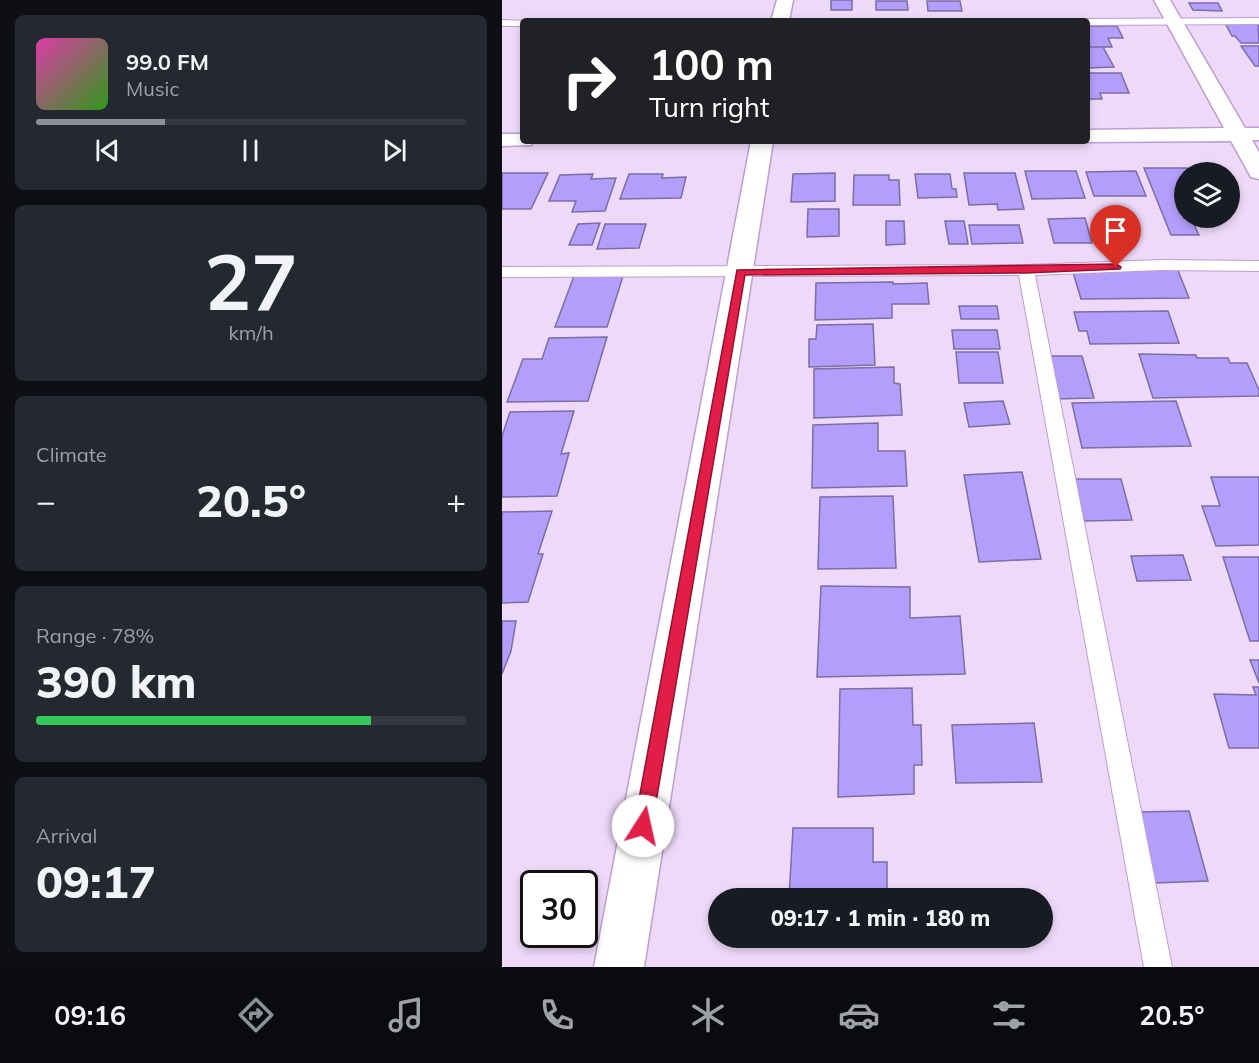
<!DOCTYPE html>
<meta charset="utf-8">
<style>
body{margin:0;font-family:Mulish,sans-serif;background:#242831;color:#f1f3f6;height:100vh;display:flex;flex-direction:column;font-size:22px;white-space:nowrap}
*{box-sizing:border-box;margin:0}
p{font-size:20px;color:#9ea1a6}
.icon{flex:none;width:33px;height:33px;fill:none;stroke:currentColor;stroke-width:2;stroke-linecap:round;stroke-linejoin:round}
.map{position:relative;flex:1;overflow:hidden}
.drawer{display:flex;flex-direction:column;gap:15px;padding:15px;background:#0d0f14;width:502px}
.drawer>*{flex:none}
.banner{position:absolute;left:18px;top:18px;width:570px;height:126px;border-radius:6px;box-shadow:0 3px 9px #0003;background:#202124;color:#fff;overflow:hidden}
.tools{position:absolute;left:672px;top:162px;display:grid;gap:12px}
.tools a{display:grid;place-items:center;width:66px;height:66px;border-radius:50%;background:#171b24;box-shadow:0 3px 9px #0003;font-size:30px}
.speed{position:absolute;left:18px;top:870px;display:flex;gap:12px;font-size:30px;font-weight:700;text-align:center}
.speed>*{display:grid;place-content:center;width:78px;height:78px;border-radius:50%;background:#171b24;box-shadow:0 3px 9px #0003;line-height:1}
.speed .limit{border:3px solid #111;border-radius:9px;background:#fff;color:#111}
.pin{position:absolute;display:grid;place-items:center;width:51px;height:51px;color:#fff;margin:-62px -26px;border-radius:50% 50% 50% 0;rotate:-45deg;box-shadow:0 0 6px #0007}
.pin .icon{rotate:45deg}
.me{position:absolute;width:66px;margin:-33px;rotate:10deg;stroke-linejoin:round;filter:drop-shadow(0 0 4px #0008)}
.turn{display:flex;align-items:center;gap:21px;height:126px;padding:0 30px;font-size:27px}
.turn .icon{width:78px;height:78px;stroke-width:2.5}
.turn b{display:block;font-size:42px;line-height:51px}
.big{font-size:45px;font-weight:800;line-height:1.1}
.drawer .widget{flex:1;display:flex;flex-direction:column;justify-content:center;gap:9px;min-width:0;padding:0 21px;border-radius:9px;background:#242831}
.drawer .dial{align-items:center;gap:0}
.dial b{font-size:78px;line-height:1}
.song{display:flex;align-items:center;gap:18px}
.cover{width:72px;height:72px;border-radius:9px;background:linear-gradient(135deg,hsl(320 70% 55%),hsl(110 70% 35%))}
.played{height:6px;border-radius:3px;background:linear-gradient(90deg,#8c9099 30%,#363941 30%)}
.keys{display:flex;justify-content:space-around;direction:ltr}
.heat{display:flex;justify-content:space-between;align-items:center;font-size:33px;direction:ltr}
.charge{height:9px;border-radius:4px;background:linear-gradient(90deg,#34c759 78%,#363941 0)}
.trip{position:absolute;left:206px;top:888px;width:345px;height:60px;border-radius:30px;background:#171b24;box-shadow:0 3px 9px #0003;font-weight:800;line-height:60px;text-align:center}
.tab-bar{display:flex;height:96px;justify-content:space-around;align-items:center;background:#090b0e;color:#9ea1a6}
.tab-bar .icon{width:42px;height:42px}
.tab-bar .on{color:#8c9099}
.tab-bar b{font-size:27px;color:#f1f3f6}
main{display:flex;flex:1;min-height:0}
.map>svg:first-child{display:block}
.building{fill:#b49efc;stroke:#7a6ea3;stroke-width:1.5}
.lines{fill:none;stroke-linecap:round;stroke-linejoin:round}
.lane-casing{stroke:#bf9dd1;stroke-width:2}
.street-casing{stroke:#bf9dd1;stroke-width:3}
.lane{fill:#fff;fill-rule:evenodd}
.street{fill:#fff;fill-rule:evenodd}
.route{fill:#e11d48;stroke:#92132f;stroke-width:1.5}
</style>
<main>
<section class="drawer">
<div class="widget">
<div class="song"><i class="cover"></i><div><b>99.0 FM</b><p>Music</p></div></div>
<div class="played"></div>
<div class="keys"><svg class="icon" aria-label="previous" viewBox="0 0 24 24"><path d="M18 5L8 12l10 7zM5 5v14"/></svg><svg class="icon" aria-label="pause" viewBox="0 0 24 24"><path d="M8 5v14M16 5v14"/></svg><svg class="icon" aria-label="next" viewBox="0 0 24 24"><path d="M6 5l10 7-10 7zM19 5v14"/></svg></div>
</div>
<div class="widget dial"><b>27</b><p>km/h</p></div>
<div class="widget"><p>Climate</p>
<div class="heat"><a>−</a><b class="big">20.5°</b><a>+</a></div>
</div>
<div class="widget"><p>Range · 78%</p><b class="big">390 km</b><div class="charge"></div></div>
<div class="widget"><p>Arrival</p><b class="big">09:17</b></div>
</section>
<div class="map">
<svg width="757" height="967" viewBox="0 0 757 967">
<rect width="100%" height="100%" fill="#eed9f9"/>
<!-- building -->
<path class="building" d="M329 0H350V10H329Z
M374 1H405L406 10H374Z
M425 1H458L460 11H426Z
M687 3H716L720 11 691 10Z
M756 22 757 43H739L733 36H730L723 23Z
M585 26H615L621 38H606L610 47H585Z
M739 46H757V66H753Z
M585 47H601L612 67 585 68Z
M585 73H619L627 93H598L600 99H585Z
M642 168H685L687 172H682V218H708H689L697 235H669Z
M523 171H574L583 198 530 199Z
M634 171 644 196H592L584 172Z
M0 173H46L29 209H0Z
M333 173V201L289 202 291 174Z
M462 173H513L522 209 496 210 495 204 467 205Z
M91 174 89 179 114 178 103 211 70 212 74 201H47L58 175Z
M127 174H161L160 178 184 177 179 198 118 199Z
M413 174H448L450 189H454L455 197 416 198Z
M352 175H387V180H397L398 205H351Z
M306 209H337V236L305 237Z
M583 218 590 243H552L546 219Z
M384 221H402L403 244 384 245Z
M443 221H462L466 244H447Z
M98 223 90 245H67L76 224Z
M103 224H144L137 248 95 249Z
M467 225H517L521 243 470 244Z
M675 268 687 298 579 299 570 269Z
M72 276H121L105 327H53Z
M391 282V284L425 283 427 304H390V318L313 320 314 283Z
M457 306H495L497 319H459Z
M666 311 677 343 588 344 585 331H577L572 312Z
M371 324 373 365 307 367V339H314L315 325Z
M450 330H495L498 349H452Z
M105 337 86 401 5 402 21 359H40L47 338Z
M454 352H496L501 383H457Z
M637 354 694 355 695 358H726L728 363H745L757 390V396L651 398Z
M542 356H580L592 398 551 399Z
M392 367V383L398 384 400 415 312 418V369Z
M501 401 508 424 467 427 462 403Z
M674 401 689 446 580 448 570 403Z
M72 411 59 454 67 453 55 496 0 497V436L8 412Z
M376 423V451H403L405 486 310 488 311 425Z
M520 472 539 559 477 562 462 475Z
M709 477H757V545L714 546 700 506H718Z
M573 479H619L630 520 582 521Z
M391 496 394 568 316 569 318 497Z
M50 511 36 554H41L26 602 0 603V512Z
M681 555 689 580 635 581 629 556Z
M721 557H757V641H748Z
M319 586 408 587V618L458 616 463 674 315 677Z
M0 621H14L9 651 0 674Z
M748 660H757V683Z
M751 687H757V748H727L712 694 754 695Z
M410 688 411 725H419L420 765H412V794L336 797 338 689Z
M532 723 540 782 454 783 450 725Z
M687 811 706 881 652 883 637 812Z
M291 828H371V862H385V898H287Z"/>
<g class="lines">
<defs>
<path id="lane" d="M757 18V24L585 25V21H580L585 19Z
M0 20 25 21H21V26H0Z
M659 260 757 261V271L659 270 533 275 670 967H642L517 275 0 277V267L524 265Z"/>
<path id="street" d="M275 0H291L287 21H269Z
M652 0H668L743 128H757V140H750L757 152V179L749 177 729 141 585 142 579 141H585V130L722 128Z
M0 134H21V141H31L29 145 0 146Z
M249 141H271L142 967H92Z"/>
</defs>
<!-- lane casing -->
<use href="#lane" class="lane-casing"/>
<!-- street casing -->
<use href="#street" class="street-casing"/>
<!-- lane -->
<use href="#lane" class="lane"/>
<!-- street -->
<use href="#street" class="street"/>
</g>
<!-- route -->
<path class="route" d="M614 264 619 267 618 269 524 273 243 275 150 826 148 832 141 835 135 832 132 826 235 270Z"/>
</svg>
<div class="tools">
<a><svg class="icon" aria-label="layers" viewBox="0 0 24 24"><path d="M12 4l9 5-9 5-9-5zM3 14l9 5 9-5"/></svg></a>
</div>
<div class="speed"><div class="limit">30</div></div>
<div class="pin" style="left:614px;top:267px;background:#d93025"><svg class="icon" aria-label="arrive" viewBox="0 0 24 24"><path d="M6 21V4h12l-3 4 3 4H6"/></svg></div>
<svg class="me" style="left:141px;top:826px" viewBox="-20 -20 40 40"><circle r="19" fill="#fff"/><path d="M0-13L10 11 0 6-10 11z" fill="#e11d48"/></svg>
<div class="trip">09:17 · 1 min · 180 m</div>
<div class="banner">
<div class="turn"><svg class="icon" aria-label="right" viewBox="0 0 24 24"><path d="M7 20v-9h11M14 6l5 5-5 5"/></svg><div><b>100 m</b>Turn right</div></div>
</div>
</div>
</main>
<nav class="tab-bar">
<b>09:16</b>
<svg class="icon on" aria-label="directions" viewBox="0 0 24 24"><path d="M12 3l9 9-9 9-9-9zM9 14v-3h6M13 9l2 2-2 2"/></svg>
<svg class="icon" aria-label="music" viewBox="0 0 24 24"><path d="M9 18V5l10-2v13"/><circle cx="6" cy="18" r="3"/><circle cx="16" cy="16" r="3"/></svg>
<svg class="icon" aria-label="phone" viewBox="0 0 24 24"><path d="M5 4h4l2 5-3 2q2 4 5 5l2-3 5 2v4C11 20 4 13 5 4z"/></svg>
<svg class="icon" aria-label="climate" viewBox="0 0 24 24"><path d="M12 3v18M4 7l16 10M4 17L20 7"/></svg>
<svg class="icon" aria-label="car" viewBox="0 0 24 24"><path d="M5 17H2v-5l4-1 3-4h7l3 4 3 1v5h-3M9 17h6M6 11h13"/><circle cx="7" cy="17" r="2"/><circle cx="17" cy="17" r="2"/></svg>
<svg class="icon" aria-label="filters" viewBox="0 0 24 24"><path d="M4 7h16M4 17h16"/><circle cx="9" cy="7" r="2"/><circle cx="15" cy="17" r="2"/></svg>
<b>20.5°</b>
</nav>
